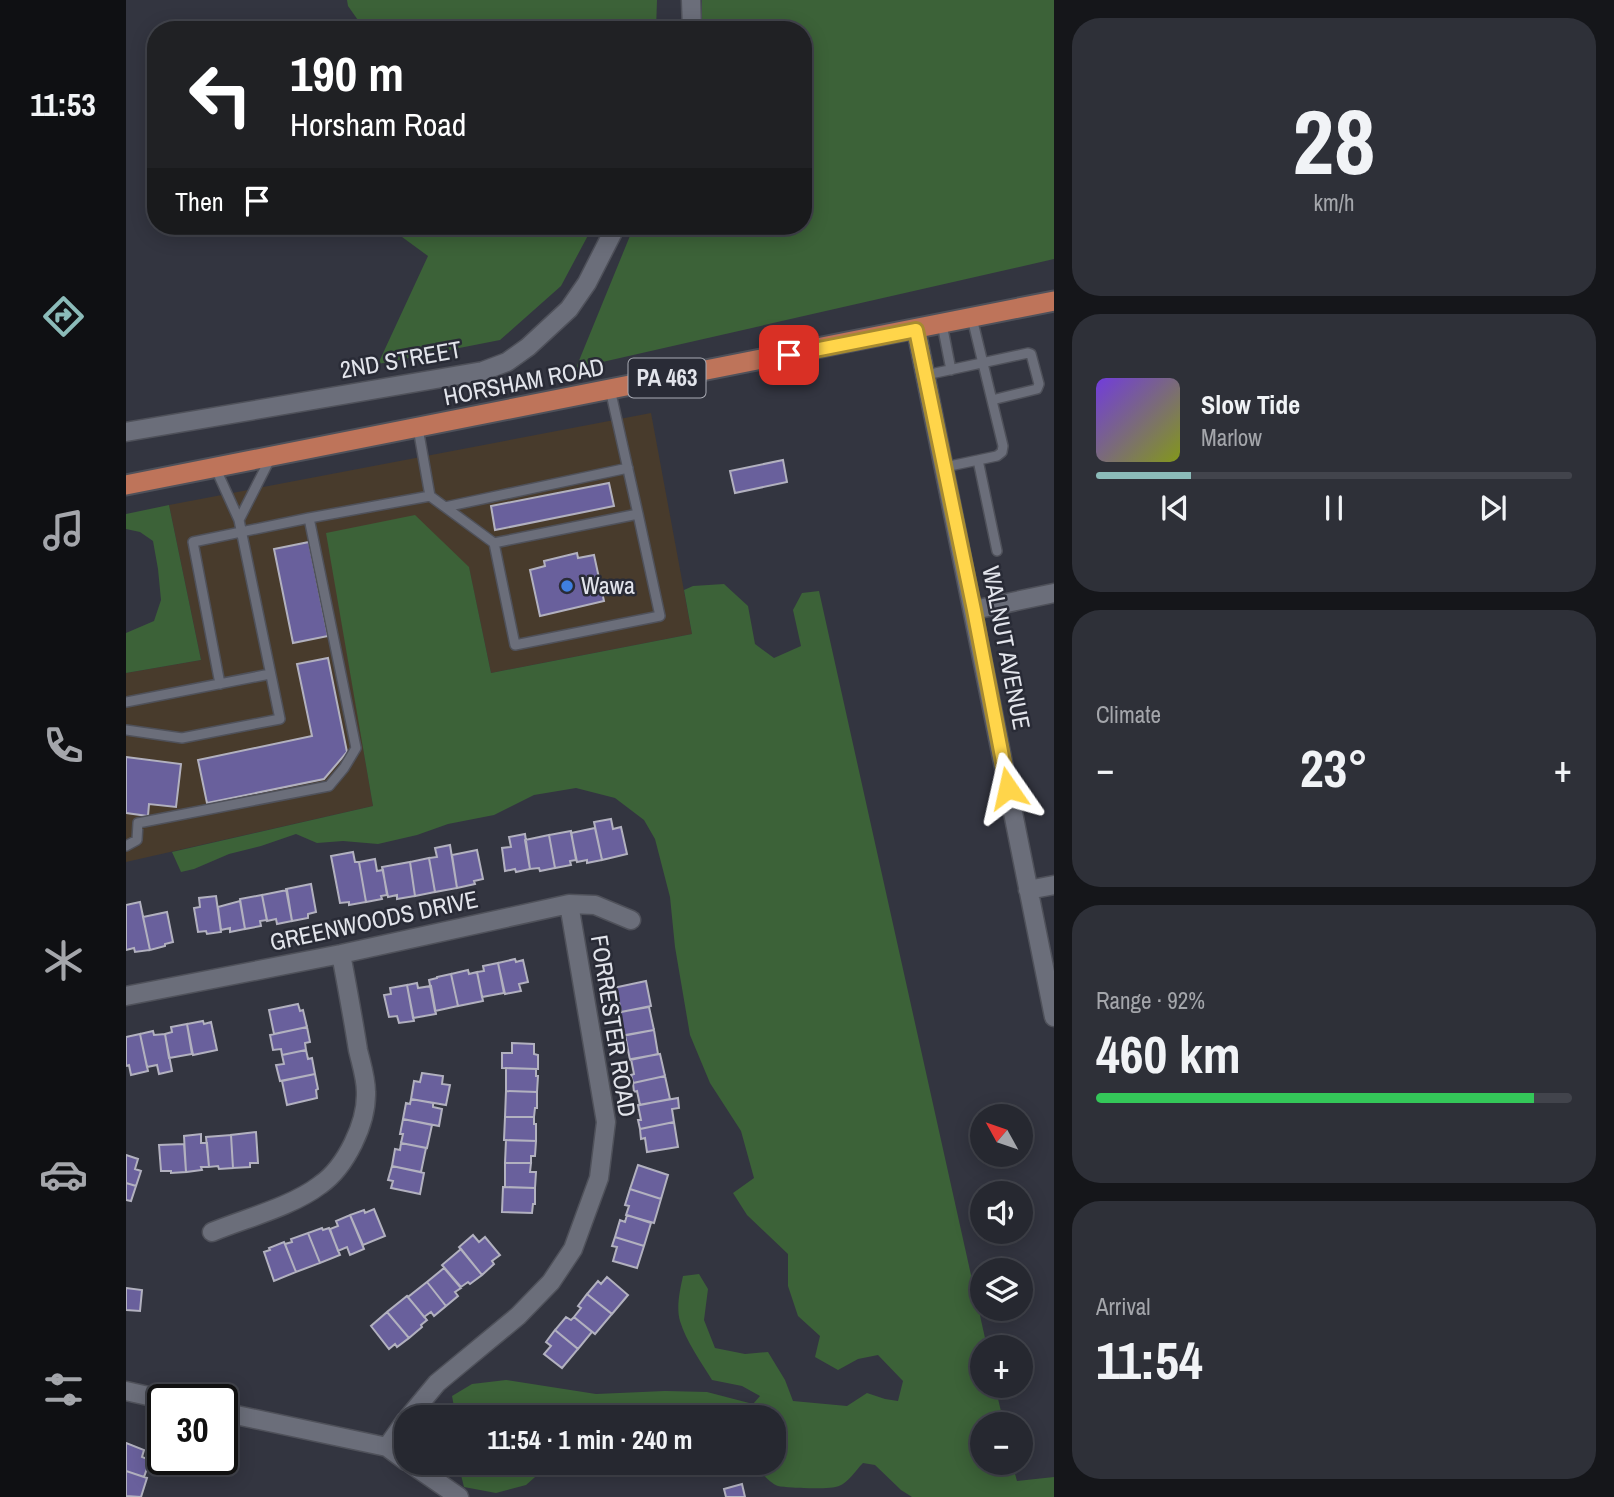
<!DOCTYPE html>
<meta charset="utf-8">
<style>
body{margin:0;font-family:"Archivo Narrow",sans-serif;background:#2e3038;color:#f1f3f6;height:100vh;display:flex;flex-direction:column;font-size:26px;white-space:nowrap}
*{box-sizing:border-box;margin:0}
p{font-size:23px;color:#a4a6ab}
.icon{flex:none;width:38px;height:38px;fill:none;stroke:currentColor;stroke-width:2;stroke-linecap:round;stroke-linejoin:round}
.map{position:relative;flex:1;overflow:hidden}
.panel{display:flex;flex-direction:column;gap:18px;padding:18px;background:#15161a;width:560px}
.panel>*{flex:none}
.top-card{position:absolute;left:21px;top:21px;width:665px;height:214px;border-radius:28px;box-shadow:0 4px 18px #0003,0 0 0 2px #42444c;background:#202124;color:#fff;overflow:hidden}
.needle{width:46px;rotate:310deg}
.controls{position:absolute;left:844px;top:1104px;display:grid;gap:14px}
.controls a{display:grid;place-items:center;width:63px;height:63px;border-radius:50%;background:#262830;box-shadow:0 4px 18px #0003,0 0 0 2px #42444c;font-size:35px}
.speed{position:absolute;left:21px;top:1384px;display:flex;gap:14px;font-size:35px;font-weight:700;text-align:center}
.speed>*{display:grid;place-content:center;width:91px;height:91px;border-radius:50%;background:#262830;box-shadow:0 4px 18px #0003,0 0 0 2px #42444c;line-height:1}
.speed .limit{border:4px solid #111;border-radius:10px;background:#fff;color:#111}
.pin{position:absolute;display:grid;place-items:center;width:60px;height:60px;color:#fff;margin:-30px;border-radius:14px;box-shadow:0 4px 10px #0006}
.me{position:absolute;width:77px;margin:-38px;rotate:349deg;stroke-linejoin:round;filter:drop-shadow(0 0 5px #0008)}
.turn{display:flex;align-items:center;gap:24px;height:147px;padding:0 28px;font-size:32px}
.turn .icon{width:91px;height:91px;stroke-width:2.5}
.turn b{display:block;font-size:49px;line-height:60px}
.then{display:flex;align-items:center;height:66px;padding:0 28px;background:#0003;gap:14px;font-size:26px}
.big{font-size:52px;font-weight:700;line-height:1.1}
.panel .widget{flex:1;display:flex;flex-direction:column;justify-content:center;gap:10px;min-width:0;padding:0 24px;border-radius:28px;background:#2e3038}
.panel .dial{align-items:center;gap:0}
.dial b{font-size:91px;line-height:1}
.song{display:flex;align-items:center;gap:21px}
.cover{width:84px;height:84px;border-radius:10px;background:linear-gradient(135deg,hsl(260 70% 55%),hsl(70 70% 35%))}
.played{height:7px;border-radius:4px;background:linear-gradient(90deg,#8bbbb9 20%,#42444c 20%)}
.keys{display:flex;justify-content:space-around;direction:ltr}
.heat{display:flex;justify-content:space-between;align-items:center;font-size:38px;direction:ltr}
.charge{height:10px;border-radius:5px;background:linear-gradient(90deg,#34c759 92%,#42444c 0)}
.trip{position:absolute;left:268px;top:1405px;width:392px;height:70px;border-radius:28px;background:#262830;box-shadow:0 4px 18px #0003,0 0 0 2px #42444c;font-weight:700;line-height:70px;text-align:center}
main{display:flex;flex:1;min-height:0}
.tab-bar{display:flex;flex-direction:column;width:126px;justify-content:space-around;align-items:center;background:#0f1013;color:#a4a6ab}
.tab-bar .icon{width:49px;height:49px}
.tab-bar .current{color:#8bbbb9}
.tab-bar b{font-size:32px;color:#f1f3f6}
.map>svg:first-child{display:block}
.commercial{fill:#483b2c}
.green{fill:#3c6238}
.building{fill:#69609c;stroke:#b2b1bf;stroke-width:2}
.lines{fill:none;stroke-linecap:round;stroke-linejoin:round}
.service-casing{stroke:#4f515a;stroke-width:12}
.minor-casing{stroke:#4f515a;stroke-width:21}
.primary-casing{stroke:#4f515a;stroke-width:23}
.service{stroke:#6b6e7a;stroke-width:9}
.minor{stroke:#6b6e7a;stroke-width:18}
.primary{stroke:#be745a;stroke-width:19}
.route-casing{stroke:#a68a30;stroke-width:18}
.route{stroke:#ffd54a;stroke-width:12}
.shop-dot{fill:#3f7fe0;stroke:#292b36;stroke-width:2.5}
.labels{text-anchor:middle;stroke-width:5;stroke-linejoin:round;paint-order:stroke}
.shield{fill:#292b36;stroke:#aaacb5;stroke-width:2}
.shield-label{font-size:23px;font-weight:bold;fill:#e2e4eb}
.street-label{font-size:24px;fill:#e2e4eb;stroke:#292b36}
.poi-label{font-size:24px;fill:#e2e4eb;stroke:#292b36;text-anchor:start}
</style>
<main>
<nav class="tab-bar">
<b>11:53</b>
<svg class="icon current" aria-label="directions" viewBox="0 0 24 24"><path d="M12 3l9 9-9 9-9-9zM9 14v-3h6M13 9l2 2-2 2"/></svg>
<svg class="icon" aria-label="music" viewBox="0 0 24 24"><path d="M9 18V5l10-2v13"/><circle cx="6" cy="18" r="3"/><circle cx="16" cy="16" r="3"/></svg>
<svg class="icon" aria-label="phone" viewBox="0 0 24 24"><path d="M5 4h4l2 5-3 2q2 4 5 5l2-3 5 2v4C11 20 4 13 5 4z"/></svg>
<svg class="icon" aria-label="climate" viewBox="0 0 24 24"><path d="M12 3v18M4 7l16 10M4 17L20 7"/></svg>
<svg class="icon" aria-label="car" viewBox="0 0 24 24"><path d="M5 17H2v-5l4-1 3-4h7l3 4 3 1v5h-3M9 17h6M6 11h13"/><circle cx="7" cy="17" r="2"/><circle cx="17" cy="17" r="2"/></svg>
<svg class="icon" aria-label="filters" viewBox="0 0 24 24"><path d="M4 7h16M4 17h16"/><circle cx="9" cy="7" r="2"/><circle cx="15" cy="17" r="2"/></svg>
</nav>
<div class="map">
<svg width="928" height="1497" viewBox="0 0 928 1497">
<rect width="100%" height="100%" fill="#333540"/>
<!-- commercial -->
<path class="commercial" d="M525 413 566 634 365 673 343 568 201 533 247 806 0 862V673L75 660 43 505Z"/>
<!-- green -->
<path class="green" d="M221 0H531L530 30H239L222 6Z
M576 0H928V259L450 368 508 226H677V30H576Z
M261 226H467L435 286 374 340 252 364 302 256Z
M43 505 75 660 0 673V633L28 621 35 600 32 569 27 541 14 532 0 529V514Z
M289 515 343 567 365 673 566 634 558 590 567 586 598 584 622 606 629 644 648 658 675 646 667 610 676 593 693 591 861 1347 856 1348V1386H869L878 1424H856V1463H886L891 1481 928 1477V1497H786L775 1490 749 1465 737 1463C729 1471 723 1482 713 1486 705 1490 661 1488 652 1486 644 1483 632 1470 628 1463H648V1418L330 1417 326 1396 346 1384 380 1380 470 1394 539 1391 581 1392 627 1404 634 1396 616 1386 586 1380C575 1362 560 1341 554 1321 550 1307 554 1290 557 1276L573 1274 582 1289 578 1320 589 1348 619 1354 642 1352 659 1380 667 1401 721 1406 741 1393 759 1399 772 1401 777 1381 752 1355 732 1359 712 1370 689 1357 694 1336 672 1316 662 1286V1254L621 1215 607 1193 628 1178 615 1131 584 1083 564 1035 549 947 544 897 529 839 518 820 489 798 450 788 408 795 368 815 322 824 291 835 252 844 217 841 191 843 170 834 135 846 103 854 68 869 55 872 46 852 247 806 200 533Z
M332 1463H425L400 1485 370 1493 338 1487Z"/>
<!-- building -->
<path class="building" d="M657 460 661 482 609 493 604 471Z
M483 483 488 506 369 530 365 506Z
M183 542 202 636 167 643 148 549Z
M451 553 452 558 468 555 478 601 414 616 404 570 419 566 418 561Z
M202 658 221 752 198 779 81 803 72 760 186 736 171 664Z
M0 757 55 764 50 807 23 804 22 816 0 813Z
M485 819 487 829 495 827 501 854 476 860 468 822Z
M469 828 476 860 461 863V860L451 862 445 833Z
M445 831 450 860 444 861 445 865 429 868 423 835Z
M399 834 404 869 390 872 389 869 379 871 376 848 385 847 383 837Z
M423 835 429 868 414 871 413 868 404 869 399 840Z
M324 845 331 888 309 892 303 858 311 857 309 848Z
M351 850 357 879 348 881 349 884 331 888 326 855Z
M227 852 229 862H233L240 902 223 905V902L214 903 205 856Z
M303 858 309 892 289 896 284 862Z
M249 859 251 871 257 870 261 895 255 896 256 899 240 902 233 862Z
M284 862 289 896 271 899V895L262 897 256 867Z
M185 884 190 912 182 914V918L166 921 160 889Z
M161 890 166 921 151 924 150 919 141 921 136 895Z
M136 895 141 920 134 921 135 926 119 929 114 899Z
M90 896 95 932 81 934 80 931 72 932 68 908 74 907 73 898Z
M114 901 119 929 104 932V928L95 930 92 907Z
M14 902 24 950 9 952 8 948 0 950V905Z
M41 912 47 942 39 944V946L24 950 17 917Z
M389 959 390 962 397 960 402 982 393 984 395 991 379 994 372 963Z
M372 963 378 993 356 997 351 972 358 971 357 966Z
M342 970 343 974 351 972 357 1001 332 1006 325 974Z
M325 974 332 1006 309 1011 303 980 311 978V977Z
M520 981 525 1006 495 1012 493 1002 490 1003 487 988Z
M291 983 292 988 305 986 310 1014 287 1018 281 985Z
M281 985 288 1021 273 1023 271 1016 263 1017 258 995 265 994 264 988Z
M172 1004 174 1011 177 1010 181 1027 148 1034 143 1010Z
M523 1007 528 1030 496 1036 494 1028 496 1027 494 1012Z
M77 1021 78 1024 85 1022 91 1050 67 1055 61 1024Z
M61 1024 66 1054 43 1058 39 1034 46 1032 45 1027Z
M181 1027 184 1042 179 1043 180 1050 156 1055 155 1049 147 1050 144 1035Z
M528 1030 532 1054 504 1060 499 1035Z
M27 1031 28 1035 39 1034 46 1071 33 1074 31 1065 21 1067 14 1034Z
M14 1034 22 1071 5 1075 3 1065 0 1066V1037Z
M386 1043 408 1044V1054L412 1055V1069L376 1068V1053H386Z
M180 1050 182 1059 186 1058 189 1074 154 1081 150 1065 158 1064 156 1055Z
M534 1054 539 1076 507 1083 505 1075 508 1074 505 1059Z
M380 1068 410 1069V1076H412L411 1092 380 1091Z
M296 1073 317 1076 316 1084 324 1085 320 1105 285 1099 288 1081 294 1082Z
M189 1074 192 1089 190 1090 191 1098 161 1105 156 1081Z
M539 1076 544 1099 514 1105 511 1091 508 1092 507 1083Z
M380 1091 411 1092V1108H409L408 1117H379Z
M552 1098 553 1108 546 1109 548 1122 514 1129 512 1120H515L512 1105Z
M285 1099 307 1103V1107L316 1109 313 1126 277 1119 280 1103 284 1104Z
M379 1117H408V1124H410V1141L378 1140Z
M277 1119 306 1125 301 1148 275 1143 277 1134H274Z
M548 1122 552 1147 521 1152 519 1138 515 1139 514 1129Z
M130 1132 132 1163H124V1167L107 1168 105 1135Z
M75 1134V1143H81L83 1167H75L76 1170 60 1172 58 1136Z
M105 1135 107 1168 93 1169 92 1166 83 1167 80 1137Z
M380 1140 410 1141 409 1156H405V1163H379Z
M275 1143 300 1148 295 1172 266 1166 269 1149 274 1150Z
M58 1144 60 1172 45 1173V1171H35L33 1145Z
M0 1155 12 1159 9 1169 15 1171 10 1186 0 1183Z
M379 1163H405L404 1172H410L409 1188 379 1187Z
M512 1165 542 1175 535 1199 504 1189Z
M266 1166 298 1173 294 1194 265 1188 267 1181 262 1180Z
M0 1183 10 1186 5 1201 0 1200Z
M377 1187 409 1188V1204H407L406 1213 376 1212Z
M504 1189 535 1199 528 1223 500 1215 503 1206 499 1205Z
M248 1209 259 1236 237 1245 224 1215 238 1210 239 1213Z
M224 1215 238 1249 224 1255 221 1247 212 1251 204 1229 212 1226 210 1221Z
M501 1215 525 1223 518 1246 489 1237 494 1220 499 1222Z
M196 1228 197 1230 203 1228 214 1255 194 1263 182 1233Z
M182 1233 194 1263 170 1272 159 1244 166 1242 165 1239Z
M347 1235 353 1242 359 1237 374 1255 366 1261 368 1264 356 1275 333 1247Z
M489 1237 518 1246 511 1268 487 1261 491 1247 486 1246Z
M158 1242 170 1272 148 1281 138 1252 144 1250 143 1248Z
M335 1249 356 1275 344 1284 342 1282 335 1287 316 1265Z
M318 1268 335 1288 329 1292 332 1296 320 1306 301 1282Z
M481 1277 502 1295 486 1314 461 1294 472 1281 475 1284Z
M301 1282 320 1306 308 1316 305 1312 298 1317 282 1297Z
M0 1288 16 1290 14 1311 0 1310Z
M461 1294 486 1314 469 1334 448 1317 455 1308 452 1306Z
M281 1296 301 1320 295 1325 296 1327 283 1338 261 1312Z
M261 1312 283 1338 271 1347 269 1344 263 1349 245 1326Z
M440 1317 445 1320 448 1317 466 1332 452 1349 429 1330Z
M429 1330 452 1349 436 1368 418 1354 425 1346 420 1342Z
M0 1443 18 1450 16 1457 24 1460 18 1477 0 1471Z
M0 1471 21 1478 15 1497 0 1496Z
M616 1484 619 1497H600L598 1489Z"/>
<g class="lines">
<defs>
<path id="service" d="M816 324 825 370
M800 375 902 353 905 354 913 384 911 389 866 400
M292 428 304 496
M852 460 871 551
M819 467 871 456 876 452 877 446 846 318
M319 507 502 468
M113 520 144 459
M368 543 389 645 534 616 512 514
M94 684 67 542 183 518 304 496 368 543 512 514 484 389
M0 702 144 674
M0 730 56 738 154 719 113 520 89 467
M0 846 11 840 12 823 203 786 218 768 230 748 183 518"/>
<path id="minor" d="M565 0 566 30
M790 329C838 558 881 788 928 1017
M0 432 357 371 381 362 402 347 443 309 461 283 490 226
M848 610 928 593
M902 890 928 885
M0 996 215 954 443 904 469 905 505 920
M86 1232C120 1218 165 1207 194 1185 220 1167 241 1123 240 1092 240 1078 235 1063 232 1050 227 1018 221 986 215 954
M0 1391 40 1400
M96 1412 261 1447 280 1461
M282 1418 311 1383 392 1316 425 1282 447 1249 473 1178 480 1122 443 904
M261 1447 280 1420
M284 1463 333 1497"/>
<path id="primary" d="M0 485 928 301"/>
</defs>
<!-- service casing -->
<use href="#service" class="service-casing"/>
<!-- minor casing -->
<use href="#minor" class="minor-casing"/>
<!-- primary casing -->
<use href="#primary" class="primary-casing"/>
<!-- service -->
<use href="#service" class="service"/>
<!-- minor -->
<use href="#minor" class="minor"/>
<!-- primary -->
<use href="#primary" class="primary"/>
</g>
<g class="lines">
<defs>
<path id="route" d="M663 355 790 330 848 610 882 788"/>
</defs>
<!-- route casing -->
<use href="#route" class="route-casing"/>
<!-- route -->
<use href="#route" class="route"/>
</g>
<!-- markers -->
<circle class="shop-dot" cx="441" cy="586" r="7"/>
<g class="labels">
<!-- shield labels -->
<rect class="shield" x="502.5" y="358.5" width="77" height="39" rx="5"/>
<g class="shield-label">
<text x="541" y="386">PA 463</text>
</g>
<!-- street labels -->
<g class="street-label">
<text transform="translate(275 360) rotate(-10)" y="8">2ND STREET</text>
<text transform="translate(398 382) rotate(-11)" y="8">HORSHAM ROAD</text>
<text transform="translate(880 648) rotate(79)" y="8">WALNUT AVENUE</text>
<text transform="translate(248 921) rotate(-12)" y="8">GREENWOODS DRIVE</text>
<text transform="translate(487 1026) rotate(81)" y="8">FORRESTER ROAD</text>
</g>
<!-- poi labels -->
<g class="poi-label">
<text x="455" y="594">Wawa</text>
</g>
</g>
</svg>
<div class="controls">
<a><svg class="needle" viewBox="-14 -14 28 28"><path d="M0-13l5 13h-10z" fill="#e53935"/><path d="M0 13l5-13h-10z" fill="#a4a6ab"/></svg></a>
<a><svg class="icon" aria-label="sound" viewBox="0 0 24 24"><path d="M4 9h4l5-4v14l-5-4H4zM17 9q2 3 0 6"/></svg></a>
<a><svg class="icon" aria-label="layers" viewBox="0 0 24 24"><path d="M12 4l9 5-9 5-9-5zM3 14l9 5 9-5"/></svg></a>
<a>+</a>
<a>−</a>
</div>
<div class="speed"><div class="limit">30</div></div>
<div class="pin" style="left:663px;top:355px;background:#d93025"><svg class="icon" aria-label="arrive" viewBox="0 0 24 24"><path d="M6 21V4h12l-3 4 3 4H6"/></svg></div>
<svg class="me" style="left:882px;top:788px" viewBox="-20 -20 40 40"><path d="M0-17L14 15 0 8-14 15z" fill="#ffd54a" stroke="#fff" stroke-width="4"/></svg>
<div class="trip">11:54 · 1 min · 240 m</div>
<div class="top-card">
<div class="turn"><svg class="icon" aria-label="left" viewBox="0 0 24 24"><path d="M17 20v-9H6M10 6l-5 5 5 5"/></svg><div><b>190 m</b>Horsham Road</div></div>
<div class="then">Then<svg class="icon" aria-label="arrive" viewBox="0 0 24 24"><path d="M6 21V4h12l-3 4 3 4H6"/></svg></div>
</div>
</div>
<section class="panel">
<div class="widget dial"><b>28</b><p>km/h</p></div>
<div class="widget">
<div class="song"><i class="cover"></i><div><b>Slow Tide</b><p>Marlow</p></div></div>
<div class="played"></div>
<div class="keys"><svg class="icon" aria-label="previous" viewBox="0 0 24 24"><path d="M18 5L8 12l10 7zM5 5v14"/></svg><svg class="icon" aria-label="pause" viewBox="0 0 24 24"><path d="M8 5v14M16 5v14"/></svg><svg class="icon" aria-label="next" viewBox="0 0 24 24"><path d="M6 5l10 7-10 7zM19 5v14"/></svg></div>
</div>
<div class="widget"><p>Climate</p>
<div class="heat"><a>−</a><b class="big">23°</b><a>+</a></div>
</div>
<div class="widget"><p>Range · 92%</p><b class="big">460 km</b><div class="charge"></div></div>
<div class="widget"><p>Arrival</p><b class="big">11:54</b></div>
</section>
</main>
